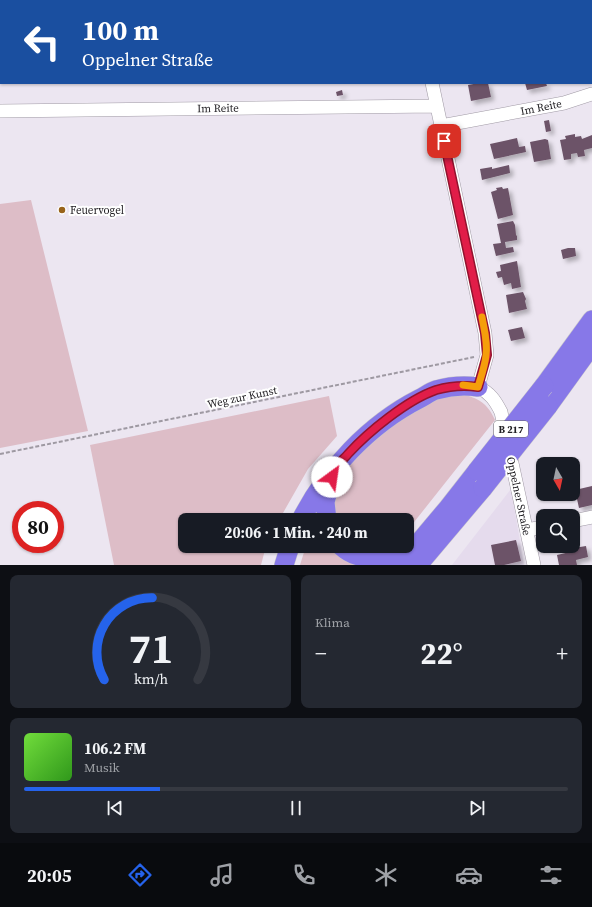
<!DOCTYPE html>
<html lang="de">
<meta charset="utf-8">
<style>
body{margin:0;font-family:"Source Serif 4",serif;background:#242831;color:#f1f3f6;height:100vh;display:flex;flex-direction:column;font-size:15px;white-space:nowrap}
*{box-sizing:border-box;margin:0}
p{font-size:13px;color:#9ea1a6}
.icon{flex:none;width:22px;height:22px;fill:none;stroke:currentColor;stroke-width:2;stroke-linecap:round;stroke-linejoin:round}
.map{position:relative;height:565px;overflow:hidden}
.details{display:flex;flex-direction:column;gap:10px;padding:10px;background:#0d0f14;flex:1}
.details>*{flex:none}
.hud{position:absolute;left:0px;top:0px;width:592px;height:84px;box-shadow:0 1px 3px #0004;background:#1a4fa0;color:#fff;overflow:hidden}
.needle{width:26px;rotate:171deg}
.buttons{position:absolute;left:536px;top:457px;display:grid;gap:8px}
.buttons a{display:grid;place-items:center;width:44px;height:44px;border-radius:8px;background:#171b24;box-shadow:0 1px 3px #0004;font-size:20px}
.speed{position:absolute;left:12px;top:501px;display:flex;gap:8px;font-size:20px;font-weight:700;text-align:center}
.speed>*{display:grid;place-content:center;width:52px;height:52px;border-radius:50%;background:#171b24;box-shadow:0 1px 3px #0004;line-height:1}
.speed .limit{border:6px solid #d22;background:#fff;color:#111}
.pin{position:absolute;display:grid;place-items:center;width:34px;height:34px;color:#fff;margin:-17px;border-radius:8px;box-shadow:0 2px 6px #0006}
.me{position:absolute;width:44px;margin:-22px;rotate:31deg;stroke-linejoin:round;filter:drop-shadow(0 0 3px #0008)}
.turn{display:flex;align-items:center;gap:14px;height:84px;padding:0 16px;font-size:18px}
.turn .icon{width:52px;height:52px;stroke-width:2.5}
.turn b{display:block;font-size:28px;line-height:34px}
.big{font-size:30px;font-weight:700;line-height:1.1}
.details .widget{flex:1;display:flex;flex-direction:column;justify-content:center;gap:6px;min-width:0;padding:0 14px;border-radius:8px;background:#242831}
.details .dial{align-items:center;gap:0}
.dial svg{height:104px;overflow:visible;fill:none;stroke:#363941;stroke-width:7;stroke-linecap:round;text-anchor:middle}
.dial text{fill:#f1f3f6;stroke:none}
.song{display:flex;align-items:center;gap:12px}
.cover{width:48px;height:48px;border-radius:6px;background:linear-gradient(135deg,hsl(100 70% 55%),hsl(110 70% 35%))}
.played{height:4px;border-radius:2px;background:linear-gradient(90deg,#2563eb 25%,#363941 25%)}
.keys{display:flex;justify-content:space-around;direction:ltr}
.heat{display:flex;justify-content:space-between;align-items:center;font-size:22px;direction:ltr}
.details .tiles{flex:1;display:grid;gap:10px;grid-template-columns:1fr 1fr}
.widget:last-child{grid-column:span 2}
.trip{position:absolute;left:178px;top:513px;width:236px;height:40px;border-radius:8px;background:#171b24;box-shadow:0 1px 3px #0004;font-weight:700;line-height:40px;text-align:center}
.dock{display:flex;height:64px;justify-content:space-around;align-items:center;background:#090b0e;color:#9ea1a6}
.dock .icon{width:28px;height:28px}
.dock .selected{color:#2563eb}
.dock b{font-size:18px;color:#f1f3f6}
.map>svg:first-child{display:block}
.built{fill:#e5dbed}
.green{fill:#ddbdc7}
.building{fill:#6c5367;filter:url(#shadow)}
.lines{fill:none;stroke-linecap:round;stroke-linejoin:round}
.minor-casing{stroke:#a09aa5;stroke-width:14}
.highway-casing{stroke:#cac9ca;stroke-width:20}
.path{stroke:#9e99a2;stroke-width:2;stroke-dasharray:4 2;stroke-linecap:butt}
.minor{stroke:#fff;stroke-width:13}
.highway{stroke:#8778e8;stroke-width:19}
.highway-bridge-casing{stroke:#cac9ca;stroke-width:20;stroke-linecap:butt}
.highway-bridge{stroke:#8778e8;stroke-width:19}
.route-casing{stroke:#92132f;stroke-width:10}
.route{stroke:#e11d48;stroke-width:7}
.slow{stroke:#f59e0b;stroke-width:7}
.poi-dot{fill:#98631a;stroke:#fff;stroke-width:1.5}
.labels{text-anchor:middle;stroke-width:4;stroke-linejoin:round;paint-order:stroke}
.shield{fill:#fff;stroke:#646366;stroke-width:1}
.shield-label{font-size:10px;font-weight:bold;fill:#222024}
.street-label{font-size:11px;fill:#222024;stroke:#fff}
.poi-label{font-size:11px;fill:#222024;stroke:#fff;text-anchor:start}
</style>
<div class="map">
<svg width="592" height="565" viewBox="0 0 592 565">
<defs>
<filter id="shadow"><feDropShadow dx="3.5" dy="3.5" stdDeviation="2" flood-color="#0004"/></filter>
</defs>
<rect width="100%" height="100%" fill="#ece6f1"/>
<!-- built -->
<path class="built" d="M511 489 524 565H452Z"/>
<!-- green -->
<path class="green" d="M31 200 88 431 0 448V204Z
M461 394C479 398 488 404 495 420L407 531V520H338L334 507 340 475 368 443 428 401Z
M329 396 337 436 308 469 279 520H185V546H266L261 565H114L90 445Z
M306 546H333L358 565H300Z"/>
<!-- building -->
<path class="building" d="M479 83H488L491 97 471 101 468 85Z
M525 83H546L547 86 527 90Z
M342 90 343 95 337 96 336 92Z
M549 120 551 131 546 132 544 121Z
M575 134V137L581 136 582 139 592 135V148L584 150 585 156 578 157 577 153 571 154V159L564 160 560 140 566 139 565 136Z
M517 138 519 147 525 146 526 152 494 159 490 144Z
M545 139 548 140 551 159 534 162 530 142Z
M509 165 510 173 482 180 480 169 492 167V169Z
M502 187 503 189 508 188 513 215 498 219 491 192 497 190 496 188Z
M513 221 515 225 516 235 517 236V240L505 242 506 248 513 247 514 252 496 256 493 244 501 243 497 224Z
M568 248H575L576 256 563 259 561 250Z
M517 261 521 287 512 289 511 283 504 285 502 277 498 278 496 272 501 271 500 265Z
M523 292 526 299 525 301 527 309 509 313 506 295Z
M522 327 525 338 511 341 508 330Z
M592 486V505L579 508 575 490Z
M516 540 521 561 504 565H495L491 545Z
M586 546 588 557 576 560 577 565H559L557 555 574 551V548Z"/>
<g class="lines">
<defs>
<path id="minor" d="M413 0 414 1
M432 83 485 333 487 355 478 387C490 393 495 400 501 412L534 565
M0 111 437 106
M441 126 564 103 592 94
M573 521 592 517
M527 530 543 527"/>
<path id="highway" d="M544 386 592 320
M548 406 592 345
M301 520C326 470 370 424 419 399 425 396 430 392 436 390 450 386 464 385 478 387
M327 520 325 502 331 480
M341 546C358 562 386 561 404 546
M284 565 290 546
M400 565 448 508 477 471
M418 565 483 488"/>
</defs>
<!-- minor casing -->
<use href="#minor" class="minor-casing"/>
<!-- highway casing -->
<use href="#highway" class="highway-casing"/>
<!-- path -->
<path class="path" d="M0 454 474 357"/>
<!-- minor -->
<use href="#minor" class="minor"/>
<!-- highway -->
<use href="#highway" class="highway"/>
<defs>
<path id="highway-bridge" d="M477 471 544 386
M483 488 548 406"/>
</defs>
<!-- highway-bridge casing -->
<use href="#highway-bridge" class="highway-bridge-casing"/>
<!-- highway-bridge -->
<use href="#highway-bridge" class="highway-bridge"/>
</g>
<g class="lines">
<defs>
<path id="route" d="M332 477C333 474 334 471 336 468 338 463 344 459 348 454 368 432 407 400 436 390 450 386 464 385 478 387L487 355 485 333 444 141"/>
</defs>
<!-- route casing -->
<use href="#route" class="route-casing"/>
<!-- route -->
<use href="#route" class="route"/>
<!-- slow -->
<path class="slow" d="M463 385 478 387C481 377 485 366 486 355 488 343 484 329 482 317"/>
</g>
<!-- markers -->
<circle class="poi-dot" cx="62" cy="210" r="4"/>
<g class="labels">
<!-- shield labels -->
<rect class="shield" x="494" y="421" width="34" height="16" rx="3"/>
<g class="shield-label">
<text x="511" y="433">B 217</text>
</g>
<!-- street labels -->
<g class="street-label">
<text transform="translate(541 107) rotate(-11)" y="4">Im Reite</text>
<text transform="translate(218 108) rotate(-1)" y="4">Im Reite</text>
<text transform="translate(242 397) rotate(-12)" y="4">Weg zur Kunst</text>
<text transform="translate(519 496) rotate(78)" y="4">Oppelner Straße</text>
</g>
<!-- poi labels -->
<g class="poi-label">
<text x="70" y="214">Feuervogel</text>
</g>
</g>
</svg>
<div class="buttons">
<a><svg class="needle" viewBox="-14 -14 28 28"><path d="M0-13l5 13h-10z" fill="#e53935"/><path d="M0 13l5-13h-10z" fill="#9ea1a6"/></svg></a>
<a><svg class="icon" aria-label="search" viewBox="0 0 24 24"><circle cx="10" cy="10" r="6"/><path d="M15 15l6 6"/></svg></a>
</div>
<div class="speed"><div class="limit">80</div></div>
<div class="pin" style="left:444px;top:141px;background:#d93025"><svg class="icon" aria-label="arrive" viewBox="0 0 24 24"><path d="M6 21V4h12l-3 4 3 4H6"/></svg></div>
<svg class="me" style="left:332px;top:477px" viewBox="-20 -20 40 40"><circle r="19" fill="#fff"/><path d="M0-13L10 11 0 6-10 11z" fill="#e11d48"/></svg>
<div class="trip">20:06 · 1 Min. · 240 m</div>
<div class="hud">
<div class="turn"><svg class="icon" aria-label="left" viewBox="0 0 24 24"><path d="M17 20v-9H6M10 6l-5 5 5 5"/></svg><div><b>100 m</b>Oppelner Straße</div></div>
</div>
</div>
<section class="details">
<div class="tiles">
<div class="widget dial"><svg viewBox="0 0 100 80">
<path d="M14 69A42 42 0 1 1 86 69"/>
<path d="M14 69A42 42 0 0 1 51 6" stroke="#2563eb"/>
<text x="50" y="56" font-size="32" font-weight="700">71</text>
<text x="50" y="72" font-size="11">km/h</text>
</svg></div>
<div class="widget"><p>Klima</p>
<div class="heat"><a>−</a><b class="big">22°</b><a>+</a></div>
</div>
<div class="widget">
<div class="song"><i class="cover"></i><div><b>106.2 FM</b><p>Musik</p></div></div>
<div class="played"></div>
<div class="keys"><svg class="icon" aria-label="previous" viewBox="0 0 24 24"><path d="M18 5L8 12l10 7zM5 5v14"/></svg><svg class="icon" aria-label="pause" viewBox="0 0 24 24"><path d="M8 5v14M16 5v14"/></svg><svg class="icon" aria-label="next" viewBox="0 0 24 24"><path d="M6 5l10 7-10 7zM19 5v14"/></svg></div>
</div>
</div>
</section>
<nav class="dock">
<b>20:05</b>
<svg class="icon selected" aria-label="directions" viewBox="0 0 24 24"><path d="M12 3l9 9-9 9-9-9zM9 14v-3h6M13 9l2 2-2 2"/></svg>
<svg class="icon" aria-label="music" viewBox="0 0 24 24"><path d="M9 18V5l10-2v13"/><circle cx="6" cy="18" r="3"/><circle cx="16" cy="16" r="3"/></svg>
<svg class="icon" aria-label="phone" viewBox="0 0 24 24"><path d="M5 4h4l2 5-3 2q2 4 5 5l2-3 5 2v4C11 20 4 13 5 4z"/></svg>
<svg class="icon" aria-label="climate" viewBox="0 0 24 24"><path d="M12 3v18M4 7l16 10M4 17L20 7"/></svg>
<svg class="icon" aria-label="car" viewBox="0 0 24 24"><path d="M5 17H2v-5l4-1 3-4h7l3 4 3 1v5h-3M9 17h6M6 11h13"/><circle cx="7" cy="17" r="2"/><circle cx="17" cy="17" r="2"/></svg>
<svg class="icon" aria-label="filters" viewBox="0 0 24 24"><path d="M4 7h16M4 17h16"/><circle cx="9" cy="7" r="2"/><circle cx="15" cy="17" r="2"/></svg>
</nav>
